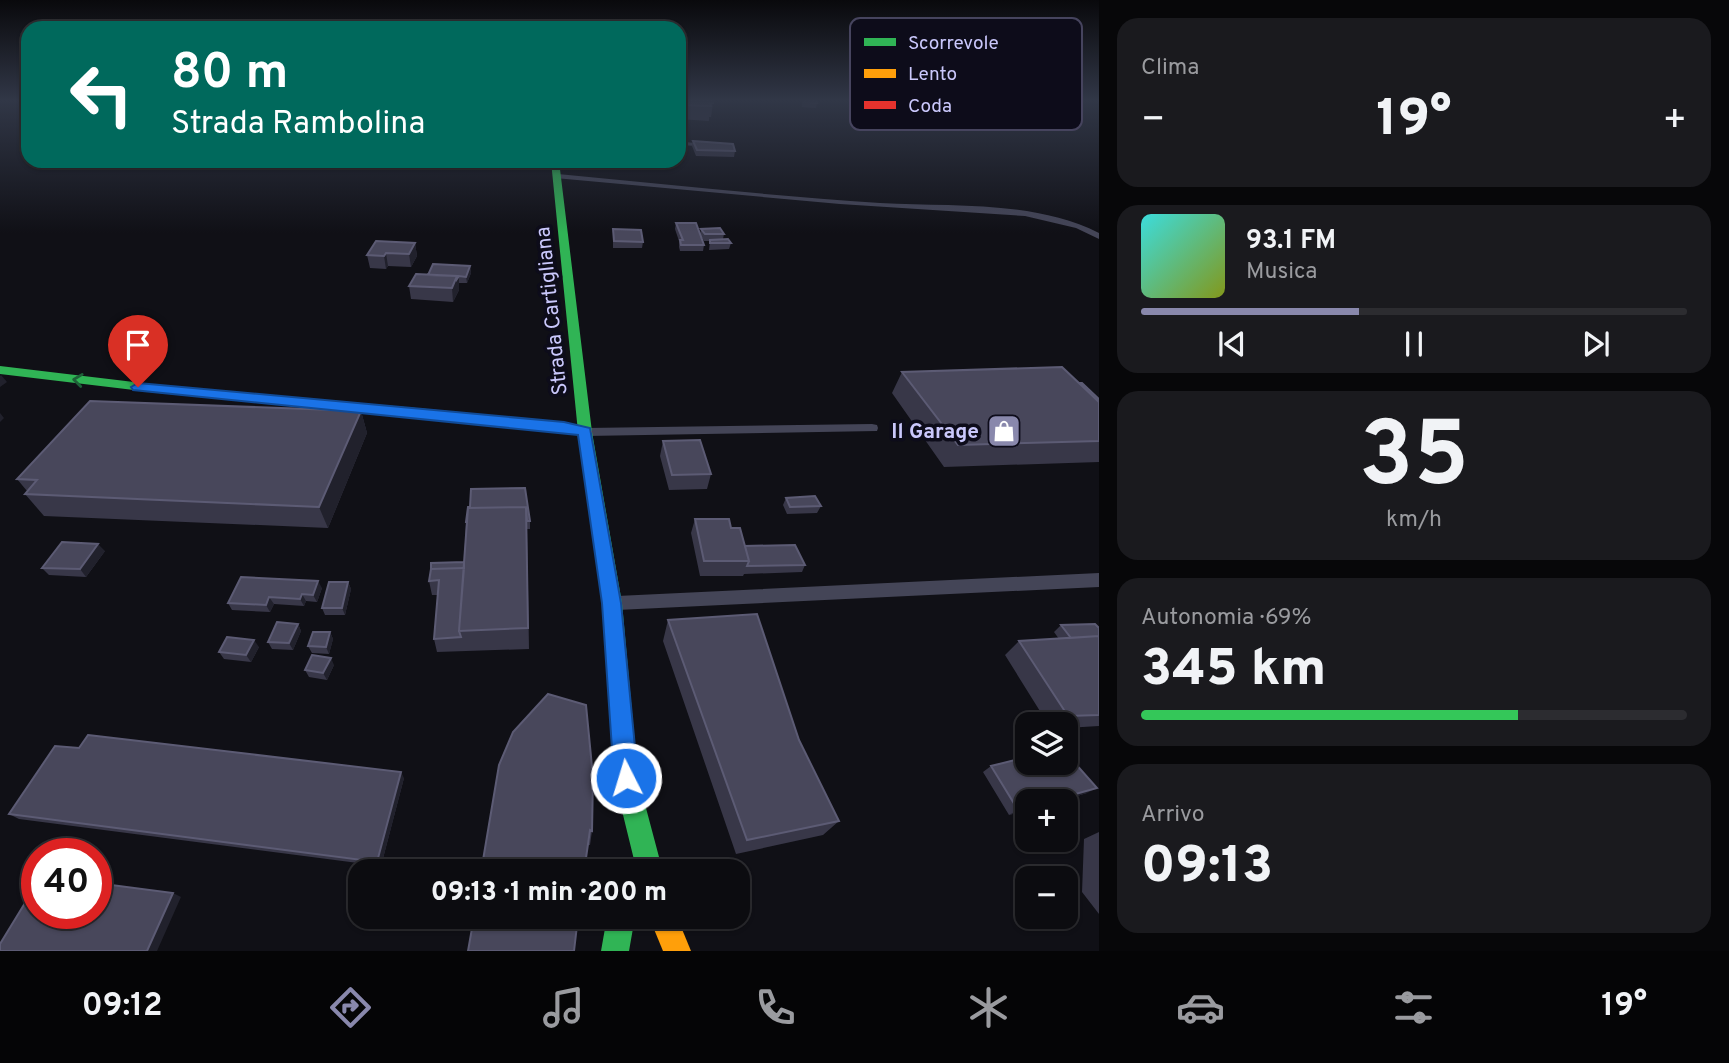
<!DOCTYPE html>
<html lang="it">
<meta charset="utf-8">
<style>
body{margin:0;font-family:Overpass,sans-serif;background:#1a1a1e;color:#f1f3f6;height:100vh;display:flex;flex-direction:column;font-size:26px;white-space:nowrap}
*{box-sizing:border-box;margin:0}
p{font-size:23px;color:#9a9b9f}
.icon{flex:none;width:38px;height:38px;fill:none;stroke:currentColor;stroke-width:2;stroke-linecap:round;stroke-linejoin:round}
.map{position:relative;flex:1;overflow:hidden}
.panel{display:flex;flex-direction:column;gap:18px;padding:18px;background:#070709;width:630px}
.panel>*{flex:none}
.guide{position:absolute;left:21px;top:21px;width:665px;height:147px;border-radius:21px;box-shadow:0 2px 5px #0004,0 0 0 2px #2c2c30;background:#00695c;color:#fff;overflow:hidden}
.controls{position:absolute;left:1015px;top:712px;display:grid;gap:14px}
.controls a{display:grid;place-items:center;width:63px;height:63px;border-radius:14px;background:#0c0c10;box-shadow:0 2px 5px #0004,0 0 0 2px #2c2c30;font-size:35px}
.speed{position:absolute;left:21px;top:838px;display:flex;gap:14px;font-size:35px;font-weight:700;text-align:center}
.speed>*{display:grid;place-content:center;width:91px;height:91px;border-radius:50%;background:#0c0c10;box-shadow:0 2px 5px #0004,0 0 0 2px #2c2c30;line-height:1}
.speed .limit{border:10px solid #d22;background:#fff;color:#111}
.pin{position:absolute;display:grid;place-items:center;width:60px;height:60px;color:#fff;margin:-72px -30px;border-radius:50% 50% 50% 0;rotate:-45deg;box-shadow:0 0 7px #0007}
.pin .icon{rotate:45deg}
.me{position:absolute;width:77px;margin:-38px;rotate:355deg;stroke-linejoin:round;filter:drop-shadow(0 0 5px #0008)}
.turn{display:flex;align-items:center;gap:24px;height:147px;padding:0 35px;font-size:32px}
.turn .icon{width:91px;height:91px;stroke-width:2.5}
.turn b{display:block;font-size:49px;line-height:60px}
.big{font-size:52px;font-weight:800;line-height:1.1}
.panel .widget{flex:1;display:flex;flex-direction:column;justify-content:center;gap:10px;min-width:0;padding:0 24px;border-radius:21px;background:#1a1a1e}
.panel .dial{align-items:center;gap:0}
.dial b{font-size:91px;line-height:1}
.song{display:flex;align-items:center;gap:21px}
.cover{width:84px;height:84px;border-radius:10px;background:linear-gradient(135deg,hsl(180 70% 55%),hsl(70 70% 35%))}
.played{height:7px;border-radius:4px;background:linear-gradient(90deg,#8988ac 40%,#2c2c30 40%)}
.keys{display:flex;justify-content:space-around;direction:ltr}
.heat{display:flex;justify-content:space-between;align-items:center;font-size:38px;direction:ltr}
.charge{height:10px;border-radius:5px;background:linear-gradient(90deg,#34c759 69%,#2c2c30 0)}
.trip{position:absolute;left:348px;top:859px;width:402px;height:70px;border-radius:21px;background:#0c0c10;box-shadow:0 2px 5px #0004,0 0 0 2px #2c2c30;font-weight:800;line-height:70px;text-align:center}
.tabs{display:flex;height:112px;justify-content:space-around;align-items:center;background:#050506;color:#9a9b9f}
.tabs .icon{width:49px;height:49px}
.tabs .active{color:#8988ac}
.tabs b{font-size:32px;color:#f1f3f6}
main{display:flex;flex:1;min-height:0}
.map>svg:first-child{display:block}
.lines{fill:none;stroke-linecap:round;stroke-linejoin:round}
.lane{fill:#444557;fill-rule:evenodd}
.fast{fill:#30b455;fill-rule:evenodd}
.slow{fill:#ff9f0a;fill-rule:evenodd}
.jam{fill:#e5322d;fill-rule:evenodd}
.wall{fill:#383748}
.shaded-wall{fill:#21212c}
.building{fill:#48475b;stroke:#5c5b74;stroke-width:2}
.oneway{stroke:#1e6038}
.route{fill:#1a73e8;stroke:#114b97;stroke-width:2}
.labels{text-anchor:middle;stroke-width:7;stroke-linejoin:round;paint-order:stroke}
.street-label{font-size:21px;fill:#cac8fc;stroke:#0d0c1a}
.poi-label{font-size:21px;font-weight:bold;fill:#cac8fc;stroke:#0d0c1a;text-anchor:end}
.key{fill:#0d0c1a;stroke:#46445e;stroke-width:2}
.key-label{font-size:19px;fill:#cac8fc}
</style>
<main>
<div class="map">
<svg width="1099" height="951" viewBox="0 0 1099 951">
<rect width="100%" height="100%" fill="#101016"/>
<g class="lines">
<!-- lane -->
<path class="lane" d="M679 141 701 144 698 146 679 145Z
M558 174C665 184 773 196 880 203 952 207 1033 200 1099 233V239L1076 228 1025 216 840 204 555 178Z
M872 424 877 425 878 428 877 431 586 436 579 432 586 428Z
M1099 573V587L617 610 611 608 609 603 611 598 617 596Z"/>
<!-- fast -->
<path class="fast" d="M551 161H559L592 432 622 603 638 778 663 872H637L614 778 602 603 578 432Z
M0 366 159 385 427 409 434 414 427 419 159 393 0 374Z
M607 917H635L629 951H601Z"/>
<!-- slow -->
<path class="slow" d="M649 917H677L691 951H663Z"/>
<!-- jam -->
<path class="jam" d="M427 409 564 422 590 429 592 432 585 437 564 432 422 417 420 414Z"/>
</g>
<!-- wall -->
<path class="wall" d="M679 100 713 103 711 117H709V121L679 119Z
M802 100H816L817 103 816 108 802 107Z
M903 100H918L921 104 920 108H905L901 104Z
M693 141 735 151 734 157 696 156 692 146Z
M676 223 700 235 701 229 724 234 723 239 731 243 729 249 709 250 710 241H704L701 236 704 245 703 251H680L679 247V241L675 229Z
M613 229 643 242 642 248H613Z
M415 243 417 256 411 267 388 266 386 269 370 268 367 255Z
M470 266 471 273 467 283H459L458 286 459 290 453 302 411 299 409 286 428 275Z
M902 372 1079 383 1099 399V462L944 467 892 393Z
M361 411 367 433 328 528 44 516 25 494 27 491 17 479Z
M663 441 711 474 707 489 669 490 660 456Z
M786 498 821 506 817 513 787 514 783 505Z
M695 519 731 528 745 546 805 565 802 572 744 574 743 576H700L691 533Z
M530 521V529H527L529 649 437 652 434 639 438 595H432L429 581 464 562 466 522Z
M105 551 86 577 49 575 42 568Z
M348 582 351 589 345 615H325L322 608Z
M322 588 317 602 306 601 304 606 274 604 270 612 232 610 228 603Z
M668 620 799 740 839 821 823 835 736 854 663 641Z
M298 624 301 631 293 650 272 649 268 642Z
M1061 625 1099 628V726L1066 728V724H1048L1005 655 1019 641 1059 639 1054 632Z
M330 632 333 639 329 654 312 653 308 646Z
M259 647 251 662 224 659 219 652Z
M334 665 327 680 309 677 305 670Z
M548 694 592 831 590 845H588Z
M991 766 1087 793 1057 802H1027V810L1009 815 983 772Z
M404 778 381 866 19 819 9 814Z
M1099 832V914L1082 892 1084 839Z"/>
<!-- shaded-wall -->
<path class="shaded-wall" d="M415 243 417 256 411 267 409 254Z
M386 253 388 266 386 269 384 256Z
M470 266 471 273 467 283 466 277Z
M457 276H459V290L453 302 452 288Z
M1 375 7 382 0 387V376Z
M361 411 367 433 328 528 319 507Z
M0 413 4 418 0 422Z
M98 544 105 551 86 577 80 569Z
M318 581 322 588 317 602 313 595Z
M348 582 351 589 345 615 342 608Z
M302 594 306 601 304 606 300 599Z
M269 597 274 604 270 612 266 605Z
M298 624 301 631 293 650 289 643Z
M330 632 333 639 329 654 326 647Z
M254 640 259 647 251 662 246 655Z
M331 658 334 665 327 680 323 673Z
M401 772 404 778 381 866 377 862Z
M1097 788 1087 793 1057 802H1047Z
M1027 807V810L1009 815 1018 810Z
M173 893 181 897 157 951H147Z"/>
<!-- building -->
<path class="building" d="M679 100H713V103H710L711 106 679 105Z
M803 100H816L817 103 803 102Z
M693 141 733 144 735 151 697 150Z
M676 223H696L704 245H681L680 240H683Z
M720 228 724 234H705L701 229Z
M613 229 641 230 643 242 614 241Z
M728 239 731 243H710V240Z
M376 241 415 243 409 254 386 253 384 256 367 255Z
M433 264 470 266 466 277 459 276 457 279V276L428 275Z
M416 274 457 276 452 288 409 286Z
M1062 367 1099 402V441L958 445 902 372Z
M1079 383H1082L1099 399V402Z
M90 401 361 411 319 507 25 494 37 480 17 479Z
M700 440 711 474 672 475 663 441Z
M525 488 530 521H527L526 507 468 508 467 522H466L468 507H470L471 489Z
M815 496 821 506 790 507 786 498Z
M526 507 528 628 459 631 468 508Z
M695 519H729L731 528H740L749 561H704Z
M62 542 98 544 80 569 42 568Z
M795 545 805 565 747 566 749 561 745 546Z
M464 562V568L431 569V563Z
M464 568 459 631 461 637 434 639 439 580 429 581 431 569Z
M241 577 318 581 313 595 302 594 300 599 269 597 266 605 228 603Z
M329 582H348L342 608H322Z
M757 614 799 740 839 821 747 840 668 620Z
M277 622 298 624 289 643 268 642Z
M1095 624 1099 628V636L1071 638 1061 625Z
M313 632H330L326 647 308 646Z
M1099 636V715L1068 716 1019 641Z
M227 637 254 640 246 655 219 652Z
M312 655 331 658 323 673 305 670Z
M548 694 586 705 593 777 592 831 590 830 584 872H481L499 765 513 732Z
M88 735 401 772 377 862 9 814 55 746 79 748Z
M1066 753 1097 788 1047 802H1027V807L1018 810 991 766 1027 757V763H1066Z
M96 883 173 893 147 951H0V944L36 885H37V914H96Z
M474 917H578L574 951H468Z"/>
<!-- one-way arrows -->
<defs><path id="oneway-chevron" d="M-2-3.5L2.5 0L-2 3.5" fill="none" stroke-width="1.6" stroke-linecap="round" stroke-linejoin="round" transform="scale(1.75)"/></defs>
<use class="oneway" href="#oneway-chevron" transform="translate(78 380) rotate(-173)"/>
<!-- sky -->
<linearGradient id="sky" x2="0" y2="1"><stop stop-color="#09090c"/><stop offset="0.43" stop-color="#313747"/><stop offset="1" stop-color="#313747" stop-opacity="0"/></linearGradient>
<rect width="1099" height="233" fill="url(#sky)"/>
<!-- route -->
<path class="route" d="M138 383 564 422 590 428 621 603 638 778 634 786 626 789 618 786 614 778 602 603 578 435 133 390 131 387Z"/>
<!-- icons -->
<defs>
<symbol id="shop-square" viewBox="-11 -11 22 22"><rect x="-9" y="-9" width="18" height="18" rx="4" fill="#8988ac" stroke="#0d0c1a"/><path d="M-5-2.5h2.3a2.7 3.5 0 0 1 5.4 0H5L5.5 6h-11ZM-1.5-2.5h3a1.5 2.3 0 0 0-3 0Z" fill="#fff"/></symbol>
</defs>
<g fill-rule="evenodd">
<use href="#shop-square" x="985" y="412" width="38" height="38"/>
</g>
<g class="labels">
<!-- street labels -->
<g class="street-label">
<text transform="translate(551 311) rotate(-96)" y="7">Strada Cartigliana</text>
</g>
<!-- poi labels -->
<g class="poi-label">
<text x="979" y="438">Il Garage</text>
</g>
</g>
<!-- legend -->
<rect x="850" y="18" width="232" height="112" rx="10" class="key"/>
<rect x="864" y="38" width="32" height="8" fill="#30b455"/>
<rect x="864" y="69" width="32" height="9" fill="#ff9f0a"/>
<rect x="864" y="101" width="32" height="8" fill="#e5322d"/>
<g class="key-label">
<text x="908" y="49">Scorrevole</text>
<text x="908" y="80">Lento</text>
<text x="908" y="112">Coda</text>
</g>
</svg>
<div class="controls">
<a><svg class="icon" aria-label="layers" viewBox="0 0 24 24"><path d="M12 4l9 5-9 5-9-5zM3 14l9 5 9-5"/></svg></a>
<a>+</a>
<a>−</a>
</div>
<div class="speed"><div class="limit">40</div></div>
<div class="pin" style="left:138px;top:387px;background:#d93025"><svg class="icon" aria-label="arrive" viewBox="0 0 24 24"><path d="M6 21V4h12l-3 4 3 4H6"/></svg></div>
<svg class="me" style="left:626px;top:778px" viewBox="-20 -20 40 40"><circle r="17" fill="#1a73e8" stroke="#fff" stroke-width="3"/><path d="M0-11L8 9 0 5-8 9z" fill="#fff"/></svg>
<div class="trip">09:13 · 1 min · 200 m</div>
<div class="guide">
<div class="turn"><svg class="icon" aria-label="left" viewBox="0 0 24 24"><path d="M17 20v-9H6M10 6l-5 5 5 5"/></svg><div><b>80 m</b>Strada Rambolina</div></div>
</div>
</div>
<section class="panel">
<div class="widget"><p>Clima</p>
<div class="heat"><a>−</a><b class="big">19°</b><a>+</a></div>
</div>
<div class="widget">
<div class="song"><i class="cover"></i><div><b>93.1 FM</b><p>Musica</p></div></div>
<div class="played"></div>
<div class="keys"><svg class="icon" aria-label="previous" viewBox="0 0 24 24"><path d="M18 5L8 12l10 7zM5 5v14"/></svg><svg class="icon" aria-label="pause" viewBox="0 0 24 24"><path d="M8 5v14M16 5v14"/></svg><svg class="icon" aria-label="next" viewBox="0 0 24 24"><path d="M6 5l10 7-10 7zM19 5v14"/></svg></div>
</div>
<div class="widget dial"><b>35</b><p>km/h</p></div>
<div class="widget"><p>Autonomia · 69%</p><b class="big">345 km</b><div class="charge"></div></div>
<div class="widget"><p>Arrivo</p><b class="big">09:13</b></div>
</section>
</main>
<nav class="tabs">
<b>09:12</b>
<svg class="icon active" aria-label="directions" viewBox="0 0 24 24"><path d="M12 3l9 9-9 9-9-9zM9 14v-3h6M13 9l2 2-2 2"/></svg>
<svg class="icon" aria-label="music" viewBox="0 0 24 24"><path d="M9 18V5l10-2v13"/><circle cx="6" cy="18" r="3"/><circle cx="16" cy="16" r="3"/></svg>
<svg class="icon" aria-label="phone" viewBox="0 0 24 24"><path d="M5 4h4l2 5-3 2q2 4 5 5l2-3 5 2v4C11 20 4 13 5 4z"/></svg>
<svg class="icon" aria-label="climate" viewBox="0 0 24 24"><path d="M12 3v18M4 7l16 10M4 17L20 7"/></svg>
<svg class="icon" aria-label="car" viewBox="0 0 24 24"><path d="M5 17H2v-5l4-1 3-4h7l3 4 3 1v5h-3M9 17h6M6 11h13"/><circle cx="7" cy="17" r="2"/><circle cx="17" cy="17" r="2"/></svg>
<svg class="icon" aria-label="filters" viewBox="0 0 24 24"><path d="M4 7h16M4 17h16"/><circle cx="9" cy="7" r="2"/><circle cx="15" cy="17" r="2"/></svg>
<b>19°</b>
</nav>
